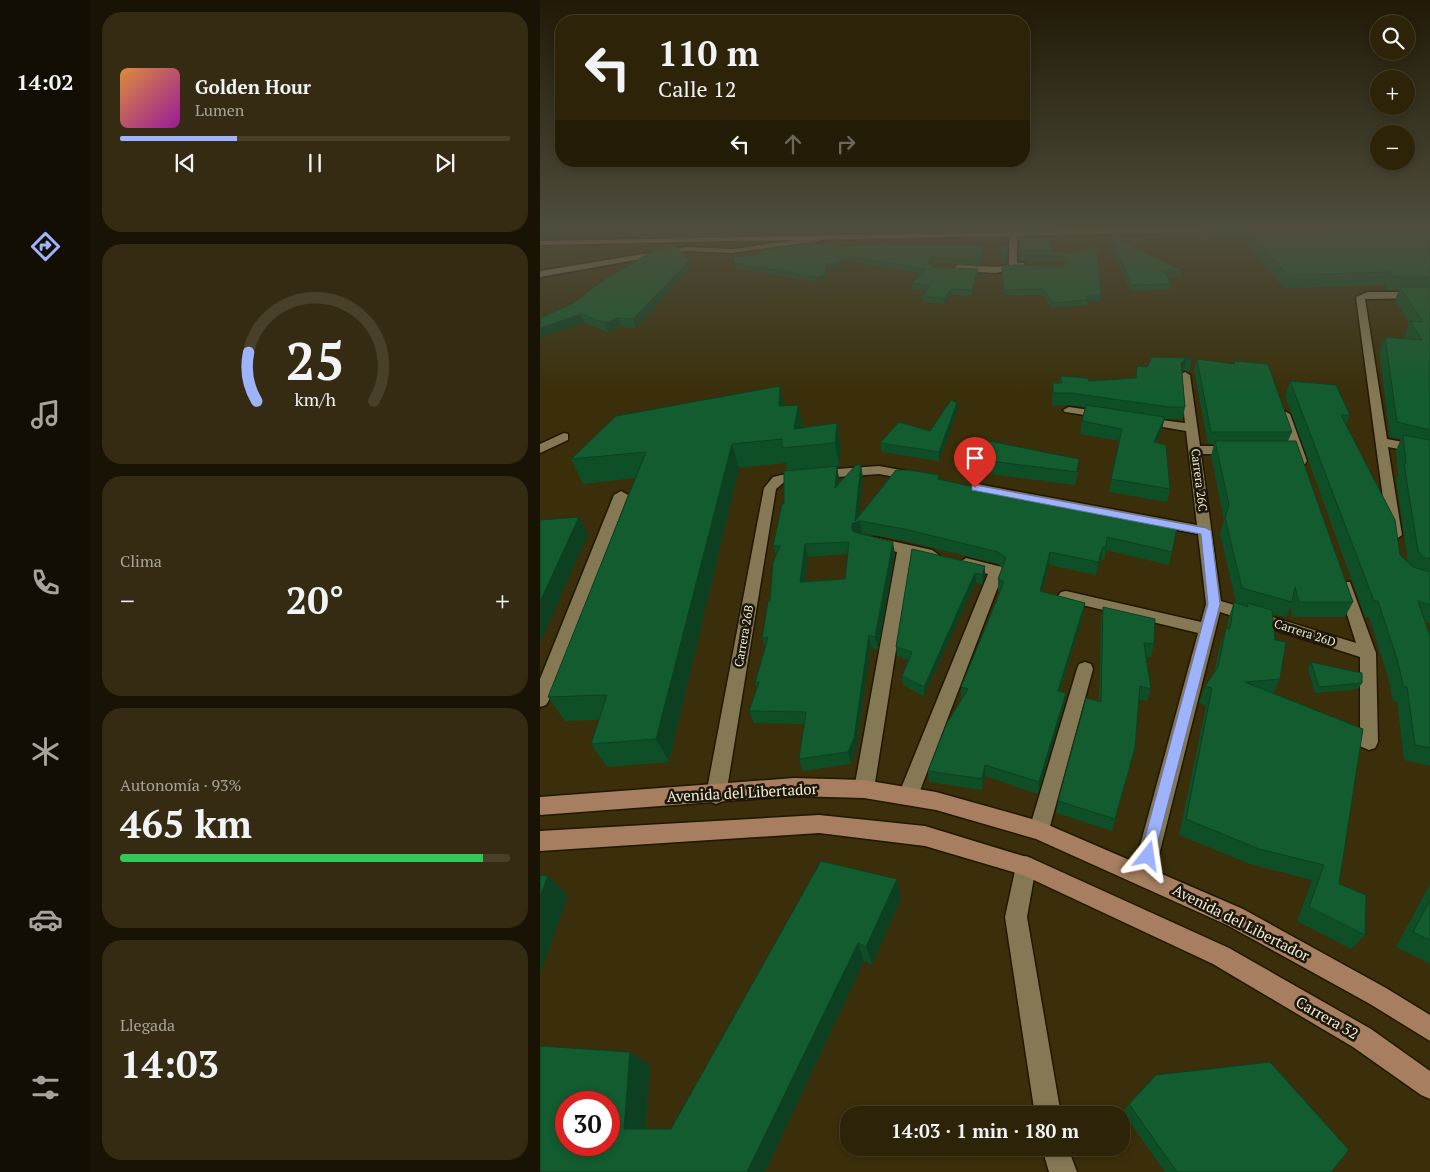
<!DOCTYPE html>
<html lang="es">
<meta charset="utf-8">
<style>
body{margin:0;font-family:"PT Serif",serif;background:#342b12;color:#f1f3f6;height:100vh;display:flex;flex-direction:column;font-size:19px;white-space:nowrap}
*{box-sizing:border-box;margin:0}
p{font-size:16px;color:#a6a49c}
.icon{flex:none;width:28px;height:28px;fill:none;stroke:currentColor;stroke-width:2;stroke-linecap:round;stroke-linejoin:round}
.map{position:relative;flex:1;overflow:hidden}
.side{display:flex;flex-direction:column;gap:12px;padding:12px;background:#181304;width:450px}
.side>*{flex:none}
.guide{position:absolute;left:15px;top:15px;width:475px;height:152px;border-radius:20px;box-shadow:0 2px 8px #0003,0 0 0 1px #484029;background:#2c2308;color:#f1f3f6;overflow:hidden}
.buttons{position:absolute;left:830px;top:15px;display:grid;gap:10px}
.buttons a{display:grid;place-items:center;width:45px;height:45px;border-radius:50%;background:#2c2308;box-shadow:0 2px 8px #0003,0 0 0 1px #484029;font-size:25px}
.speed{position:absolute;left:15px;top:1091px;display:flex;gap:10px;font-size:25px;font-weight:700;text-align:center}
.speed>*{display:grid;place-content:center;width:65px;height:65px;border-radius:50%;background:#2c2308;box-shadow:0 2px 8px #0003,0 0 0 1px #484029;line-height:1}
.speed .limit{border:8px solid #d22;background:#fff;color:#111}
.pin{position:absolute;display:grid;place-items:center;width:42px;height:42px;color:#fff;margin:-51px -21px;border-radius:50% 50% 50% 0;rotate:-45deg;box-shadow:0 0 5px #0007}
.pin .icon{rotate:45deg}
.me{position:absolute;width:55px;margin:-28px;rotate:15deg;stroke-linejoin:round;filter:drop-shadow(0 0 4px #0008)}
.turn{display:flex;align-items:center;gap:18px;height:105px;padding:0 20px;font-size:22px}
.turn .icon{width:65px;height:65px;stroke-width:2.5}
.turn b{display:block;font-size:35px;line-height:42px}
.lanes{display:flex;align-items:center;height:48px;padding:0 20px;background:#0003;justify-content:center;gap:25px;direction:ltr}
.lanes .off{opacity:.35}
.big{font-size:38px;font-weight:600;line-height:1.1}
.side .widget{flex:1;display:flex;flex-direction:column;justify-content:center;gap:8px;min-width:0;padding:0 18px;border-radius:20px;background:#342b12}
.side .dial{align-items:center;gap:0}
.dial svg{height:130px;overflow:visible;fill:none;stroke:#484029;stroke-width:7;stroke-linecap:round;text-anchor:middle}
.dial text{fill:#f1f3f6;stroke:none}
.song{display:flex;align-items:center;gap:15px}
.cover{width:60px;height:60px;border-radius:8px;background:linear-gradient(135deg,hsl(30 70% 55%),hsl(300 70% 35%))}
.played{height:5px;border-radius:2px;background:linear-gradient(90deg,#9fb3fd 30%,#484029 30%)}
.keys{display:flex;justify-content:space-around;direction:ltr}
.heat{display:flex;justify-content:space-between;align-items:center;font-size:28px;direction:ltr}
.charge{height:8px;border-radius:4px;background:linear-gradient(90deg,#34c759 93%,#484029 0)}
.trip{position:absolute;left:300px;top:1106px;width:290px;height:50px;border-radius:20px;background:#2c2308;box-shadow:0 2px 8px #0003,0 0 0 1px #484029;font-weight:600;line-height:50px;text-align:center}
main{display:flex;flex:1;min-height:0}
.dock{display:flex;flex-direction:column;width:90px;justify-content:space-around;align-items:center;background:#120e03;color:#a6a49c}
.dock .icon{width:35px;height:35px}
.dock .current{color:#9fb3fd}
.dock b{font-size:22px;color:#f1f3f6}
.map>svg:first-child{display:block}
.lines{fill:none;stroke-linecap:round;stroke-linejoin:round}
.street-casing{stroke:#1f1700;stroke-width:3}
.secondary-casing{stroke:#1f1700;stroke-width:3}
.primary-casing{stroke:#1f1700;stroke-width:3}
.street{fill:#857955;fill-rule:evenodd}
.secondary{fill:#a77f60;fill-rule:evenodd}
.primary{fill:#c9846b;fill-rule:evenodd}
.wall{fill:#0f4f28;fill-rule:evenodd}
.shaded-wall{fill:#0d4021}
.building{fill:#125c2f;stroke:#0d4021;fill-rule:evenodd}
.route{fill:#9fb3fd;stroke:#6774a4}
.labels{text-anchor:middle;stroke-width:5;stroke-linejoin:round;paint-order:stroke}
.street-label{font-size:12px;fill:#f2ebd7;stroke:#1c1709}
.near-street-label{font-size:15px;fill:#f2ebd7;stroke:#1c1709}
</style>
<main>
<nav class="dock">
<b>14:02</b>
<svg class="icon current" aria-label="directions" viewBox="0 0 24 24"><path d="M12 3l9 9-9 9-9-9zM9 14v-3h6M13 9l2 2-2 2"/></svg>
<svg class="icon" aria-label="music" viewBox="0 0 24 24"><path d="M9 18V5l10-2v13"/><circle cx="6" cy="18" r="3"/><circle cx="16" cy="16" r="3"/></svg>
<svg class="icon" aria-label="phone" viewBox="0 0 24 24"><path d="M5 4h4l2 5-3 2q2 4 5 5l2-3 5 2v4C11 20 4 13 5 4z"/></svg>
<svg class="icon" aria-label="climate" viewBox="0 0 24 24"><path d="M12 3v18M4 7l16 10M4 17L20 7"/></svg>
<svg class="icon" aria-label="car" viewBox="0 0 24 24"><path d="M5 17H2v-5l4-1 3-4h7l3 4 3 1v5h-3M9 17h6M6 11h13"/><circle cx="7" cy="17" r="2"/><circle cx="17" cy="17" r="2"/></svg>
<svg class="icon" aria-label="filters" viewBox="0 0 24 24"><path d="M4 7h16M4 17h16"/><circle cx="9" cy="7" r="2"/><circle cx="15" cy="17" r="2"/></svg>
</nav>
<section class="side">
<div class="widget">
<div class="song"><i class="cover"></i><div><b>Golden Hour</b><p>Lumen</p></div></div>
<div class="played"></div>
<div class="keys"><svg class="icon" aria-label="previous" viewBox="0 0 24 24"><path d="M18 5L8 12l10 7zM5 5v14"/></svg><svg class="icon" aria-label="pause" viewBox="0 0 24 24"><path d="M8 5v14M16 5v14"/></svg><svg class="icon" aria-label="next" viewBox="0 0 24 24"><path d="M6 5l10 7-10 7zM19 5v14"/></svg></div>
</div>
<div class="widget dial"><svg viewBox="0 0 100 80">
<path d="M14 69A42 42 0 1 1 86 69"/>
<path d="M14 69A42 42 0 0 1 9 39" stroke="#9fb3fd"/>
<text x="50" y="56" font-size="32" font-weight="700">25</text>
<text x="50" y="72" font-size="11">km/h</text>
</svg></div>
<div class="widget"><p>Clima</p>
<div class="heat"><a>−</a><b class="big">20°</b><a>+</a></div>
</div>
<div class="widget"><p>Autonomía · 93%</p><b class="big">465 km</b><div class="charge"></div></div>
<div class="widget"><p>Llegada</p><b class="big">14:03</b></div>
</section>
<div class="map">
<svg width="890" height="1172" viewBox="0 0 890 1172">
<rect width="100%" height="100%" fill="#3a2f0a"/>
<g class="lines">
<defs>
<path id="street" d="M473 232 477 234V263H484V267L456 273 418 271 414 268 418 265 456 267 469 265V234Z
M276 237 280 239 279 241 192 253 146 251 0 277V271L146 247 192 249Z
M828 292H890V298L825 299 847 439 890 447V455L848 447 862 535 855 540 848 535 816 297Z
M645 372 650 375 660 446H693L699 450 693 454H661L681 601 816 643 798 586 800 582H810L836 653 838 742 835 748 829 750 796 736 793 731 796 726 802 723 820 730V657L680 612 614 875 610 882 603 885 596 882 592 875 658 633 526 601 521 600 518 596 521 592 526 591 661 622 666 604 658 534 437 492 431 488 437 484 657 525 646 431 605 424 599 421 605 418 645 423 640 375Z
M529 407 564 412 570 415 564 418 525 412 523 410Z
M744 411 750 414 767 461 765 464H757L755 461 738 414Z
M24 433 28 434V440L0 453V444Z
M339 466 372 472 378 476 372 480 339 474 254 480 243 483 236 489 186 795 183 801 176 804 169 801 166 795 224 488 233 477 254 472Z
M81 491 88 495 9 700 6 705 0 707V679L74 495Z
M334 537 392 550 399 555 392 560 371 555 334 789 331 795 324 798 317 795 314 789 357 552 329 545 327 542 329 539Z
M426 558 462 567 464 571 378 796 375 802 368 805 361 802 358 796 448 574 421 567 419 563Z
M545 662 551 664 553 669 509 830 506 837 499 839 492 837 489 830 537 669 539 664Z
M486 856 493 859 496 866 487 917 521 1115H495L465 917 476 866 479 859Z
M502 1148H528L537 1172H509Z"/>
<path id="secondary" d="M254 778 324 780 396 792 499 821 703 909 846 988 890 1015V1041L830 1004 687 925 496 839 396 810 324 798 254 796 0 815V797Z
M279 815 385 826 493 859 689 948 831 1029 890 1071V1099L881 1095 813 1047 673 964 483 875 385 846 279 833 0 851V831Z"/>
<path id="primary" d="M577 230H667L663 232 0 245V241Z"/>
</defs>
<!-- street casing -->
<use href="#street" class="street-casing"/>
<!-- secondary casing -->
<use href="#secondary" class="secondary-casing"/>
<!-- primary casing -->
<use href="#primary" class="primary-casing"/>
<!-- street -->
<use href="#street" class="street"/>
<!-- secondary -->
<use href="#secondary" class="secondary"/>
<!-- primary -->
<use href="#primary" class="primary"/>
</g>
<!-- wall -->
<path class="wall" d="M890 230V623L885 622 890 636V766L864 760 857 702 853 701 848 677 829 617H825L745 396 750 381 810 415 806 425 860 555 868 563 856 479 858 476 856 450 861 439 850 437 839 351 845 337 867 339 865 335 869 323 855 300 859 290H848L845 285 744 288 708 247 711 234Z
M571 236 643 271 642 277H628L632 284 631 289 590 291 570 241Z
M479 238 512 252H531L561 296 560 302 547 301V305L511 308 503 295H463L462 272 523 266 526 264 523 261H479Z
M296 247 444 250 440 267 393 262 390 264 393 267 438 269V274L432 296 411 295 404 304 383 302V296L387 291 372 289V283L382 274 299 260 301 269 288 270 286 281 276 282 195 268 194 263 222 254 221 250Z
M152 268 96 328 81 326 68 332 45 323 32 304Z
M612 357 652 358 649 372 644 370 642 372 645 407 643 419H624L622 429 617 443 630 489 627 502 569 492 580 441 540 434 542 421 545 407 529 405 512 406 513 383H519L520 376 549 381 595 378 597 366 607 367Z
M657 359 694 364V361L752 432 748 441 813 602 805 617H753L750 608 746 617 732 614 740 679 733 694 799 884 825 935 811 949 757 921 772 880 710 864 639 835 666 706 659 703 665 686 674 673 680 645 687 628 688 620 694 602 696 603 680 533 684 520 671 456 674 444H668L654 370Z
M240 386 244 406 258 405 263 427 297 423 301 447 299 467H297L299 479 298 484 323 477 319 517 399 475V479L632 552 629 565 566 550 564 560 561 559 556 575 509 565 502 591 543 616 520 692 526 693 524 705 498 794 445 776 442 790 389 782 388 771 422 699H421V687L460 592H458V579L462 568 458 564 365 541 322 533 321 534 355 554 338 650 331 647 316 750 311 764 263 771 259 759 265 724 214 723 209 711 217 687 215 683 225 648 222 638 230 601 236 555 233 546 244 504 247 471 246 463 199 468 129 762 67 767 51 744 59 720 25 721 8 697 95 478 43 484 31 459ZM308 554 305 579 265 581 268 557Z
M417 412 399 461 342 452 340 443 390 431Z
M442 460 538 472 535 485 442 473Z
M372 549 445 575 442 585 436 582 384 696 363 685 362 676 368 660 357 656 356 647Z
M563 607 614 644 611 657H606L611 689 607 701 599 699 595 748 572 831 516 813 518 801 559 701 561 620Z
M771 662 822 683 818 689 775 693 768 669Z
M357 879 361 899 332 965 324 961 225 1172H0L110 1065 106 1129H131Z
M890 884V964L856 947Z
M589 1104 791 1172H625L583 1112Z"/>
<!-- shaded-wall -->
<path class="shaded-wall" d="M444 245V250L440 267V261Z
M393 257V262L388 266V260Z
M467 257V263L462 264V259Z
M150 260 152 268 96 328 93 319Z
M300 263 301 269 288 270 286 281 276 282V277L287 264Z
M438 269V274L432 296V290Z
M411 289V295L404 304V299Z
M41 314 45 323 0 338V328Z
M78 318 81 326 68 332 65 323Z
M647 358 644 370 638 375 641 363Z
M240 386 245 409 239 406Z
M417 403V412L399 461V452Z
M258 405 263 428 254 429Z
M625 417 622 429 612 455 614 442Z
M297 423 301 447 299 467 295 443Z
M192 444 199 468 129 762 116 739Z
M321 465 323 477 319 521H320L322 533 315 536 311 528Z
M297 466 299 479 297 500 295 488Z
M39 517 48 534 0 644V602Z
M353 542 355 554 338 650 335 637Z
M265 544 268 557 264 594 260 582Z
M563 547 561 559 556 575 558 562Z
M510 552 509 565 499 603 500 591Z
M445 566V575L442 585V575Z
M435 573 436 582 384 696V687Z
M545 603 543 616 516 703 518 691Z
M329 635 331 647 316 750 311 764 308 752Z
M526 693 524 705 498 794 499 782Z
M445 765V776L442 790V779Z
M8 876 28 896 0 974V897Z
M357 879 361 899 332 965 326 947Z
M318 943 324 961 225 1172H207Z
M90 1052 110 1065 105 1140 84 1129Z"/>
<!-- building -->
<path class="building" d="M890 230V277H854L850 272 748 275 711 234Z
M571 236 643 271 624 272 632 284 591 285Z
M479 238H509L512 252H531L557 246 561 296H546L547 300 512 303 503 289 464 290 462 267 474 265 523 266 529 261 523 256H479Z
M274 243 296 245V247L340 244 444 245 440 261 393 257 388 260V263L393 267 438 269 432 290 411 289 404 299 383 296 390 286 372 283 386 269 298 255 300 263 287 264 285 275 276 277 194 263V257L224 254 221 250Z
M461 245H467V257L462 259Z
M135 246 150 260 93 319 78 318 65 323 41 314 0 328V318L32 304 64 280 115 250Z
M860 287H890V430L857 422 845 337 882 340 870 321 883 322Z
M612 357 652 358V360L647 358 641 363 645 407H629L530 393H513V383H522L520 376 548 378 549 381 596 378 597 366 607 367Z
M657 359 695 364 694 361 728 364 752 432H671Z
M750 381 796 385 810 415H801L855 520 860 555 873 567 890 572V605L878 601 890 636V748L875 745 867 687 863 686 858 662 838 601H834Z
M240 386 239 406 258 405 254 429 297 423 295 443 242 448V439L192 444 116 739 51 744 67 695 8 697 106 452 31 459 76 416Z
M411 400 417 403 399 452 340 443 359 422 390 431Z
M546 405 625 417 614 442 626 445 630 489 571 479 582 429 542 421Z
M863 435 890 440V559L884 557 878 551 864 464H866Z
M444 440 539 459 537 472 442 460Z
M675 441H756L813 602H759L755 587 752 602 702 588 685 518 689 505Z
M316 465H321L315 521 356 470H369L399 475 398 479 537 510 637 528 632 552 567 537 566 547H563L558 562 510 552 500 591 545 603 518 691 526 693 499 782 445 765 442 779 388 771 407 723 428 689 421 687 464 582 458 579 466 558 458 552 364 529 320 521 313 523 311 528 314 532 353 542 335 637 329 635 314 738 308 752 259 759 266 712 209 711 219 682 215 683 228 637 222 638 228 601H230L233 563 240 546H233L242 504H244V471L297 466 295 488ZM309 542 305 579 260 582 265 544Z
M39 517 0 602V520Z
M372 549 445 566 442 575 435 573 384 687 362 676 372 652 356 647Z
M694 602 708 607 707 603 732 610 735 640 746 642 740 679 705 682 823 729 799 884 826 895 825 935 769 907 784 865 719 849 646 819 672 688 665 686 678 667 686 628 690 629Z
M563 607 615 619 614 644 604 643 611 689 600 686 595 748 575 819 518 801 546 698 561 702Z
M771 662 822 673V683L779 687Z
M281 861 357 879 326 947 318 943 207 1172H0V1046L90 1052 84 1129H131ZM26 1102H69V1145H26Z
M0 875 8 876 0 897Z
M890 900V940L873 932Z
M730 1062 809 1150 791 1172H637L589 1104 616 1075Z"/>
<!-- sky -->
<linearGradient id="sky" x2="0" y2="1"><stop stop-color="#201a06"/><stop offset="0.58" stop-color="#4f4d3e"/><stop offset="1" stop-color="#4f4d3e" stop-opacity="0"/></linearGradient>
<rect width="890" height="394" fill="url(#sky)"/>
<!-- route -->
<path class="route" d="M435 485 666 528 671 531 680 604 613 861 608 863 602 861 600 856 668 604 661 534 432 490V486Z"/>
<g class="labels">
<!-- street labels -->
<g class="street-label">
<text transform="translate(659 480) rotate(83)" y="4">Carrera 26C</text>
<text transform="translate(765 633) rotate(18)" y="4">Carrera 26D</text>
<text transform="translate(204 636) rotate(-80)" y="4">Carrera 26B</text>
</g>
<!-- near-street labels -->
<g class="near-street-label">
<text transform="translate(202 793) rotate(-3)" y="5">Avenida del Libertador</text>
<text transform="translate(701 923) rotate(27)" y="5">Avenida del Libertador</text>
<text transform="translate(787 1018) rotate(30)" y="5">Carrera 32</text>
</g>
</g>
</svg>
<div class="buttons">
<a><svg class="icon" aria-label="search" viewBox="0 0 24 24"><circle cx="10" cy="10" r="6"/><path d="M15 15l6 6"/></svg></a>
<a>+</a>
<a>−</a>
</div>
<div class="speed"><div class="limit">30</div></div>
<div class="pin" style="left:435px;top:488px;background:#d93025"><svg class="icon" aria-label="arrive" viewBox="0 0 24 24"><path d="M6 21V4h12l-3 4 3 4H6"/></svg></div>
<svg class="me" style="left:608px;top:856px" viewBox="-20 -20 40 40"><path d="M0-17L14 15 0 8-14 15z" fill="#9fb3fd" stroke="#fff" stroke-width="4"/></svg>
<div class="trip">14:03 · 1 min · 180 m</div>
<div class="guide">
<div class="turn"><svg class="icon" aria-label="left" viewBox="0 0 24 24"><path d="M17 20v-9H6M10 6l-5 5 5 5"/></svg><div><b>110 m</b>Calle 12</div></div>
<div class="lanes"><svg class="icon" aria-label="left" viewBox="0 0 24 24"><path d="M17 20v-9H6M10 6l-5 5 5 5"/></svg><svg class="icon off" aria-label="ahead" viewBox="0 0 24 24"><path d="M12 20V5M6 11l6-6 6 6"/></svg><svg class="icon off" aria-label="right" viewBox="0 0 24 24"><path d="M7 20v-9h11M14 6l5 5-5 5"/></svg></div>
</div>
</div>
</main>
